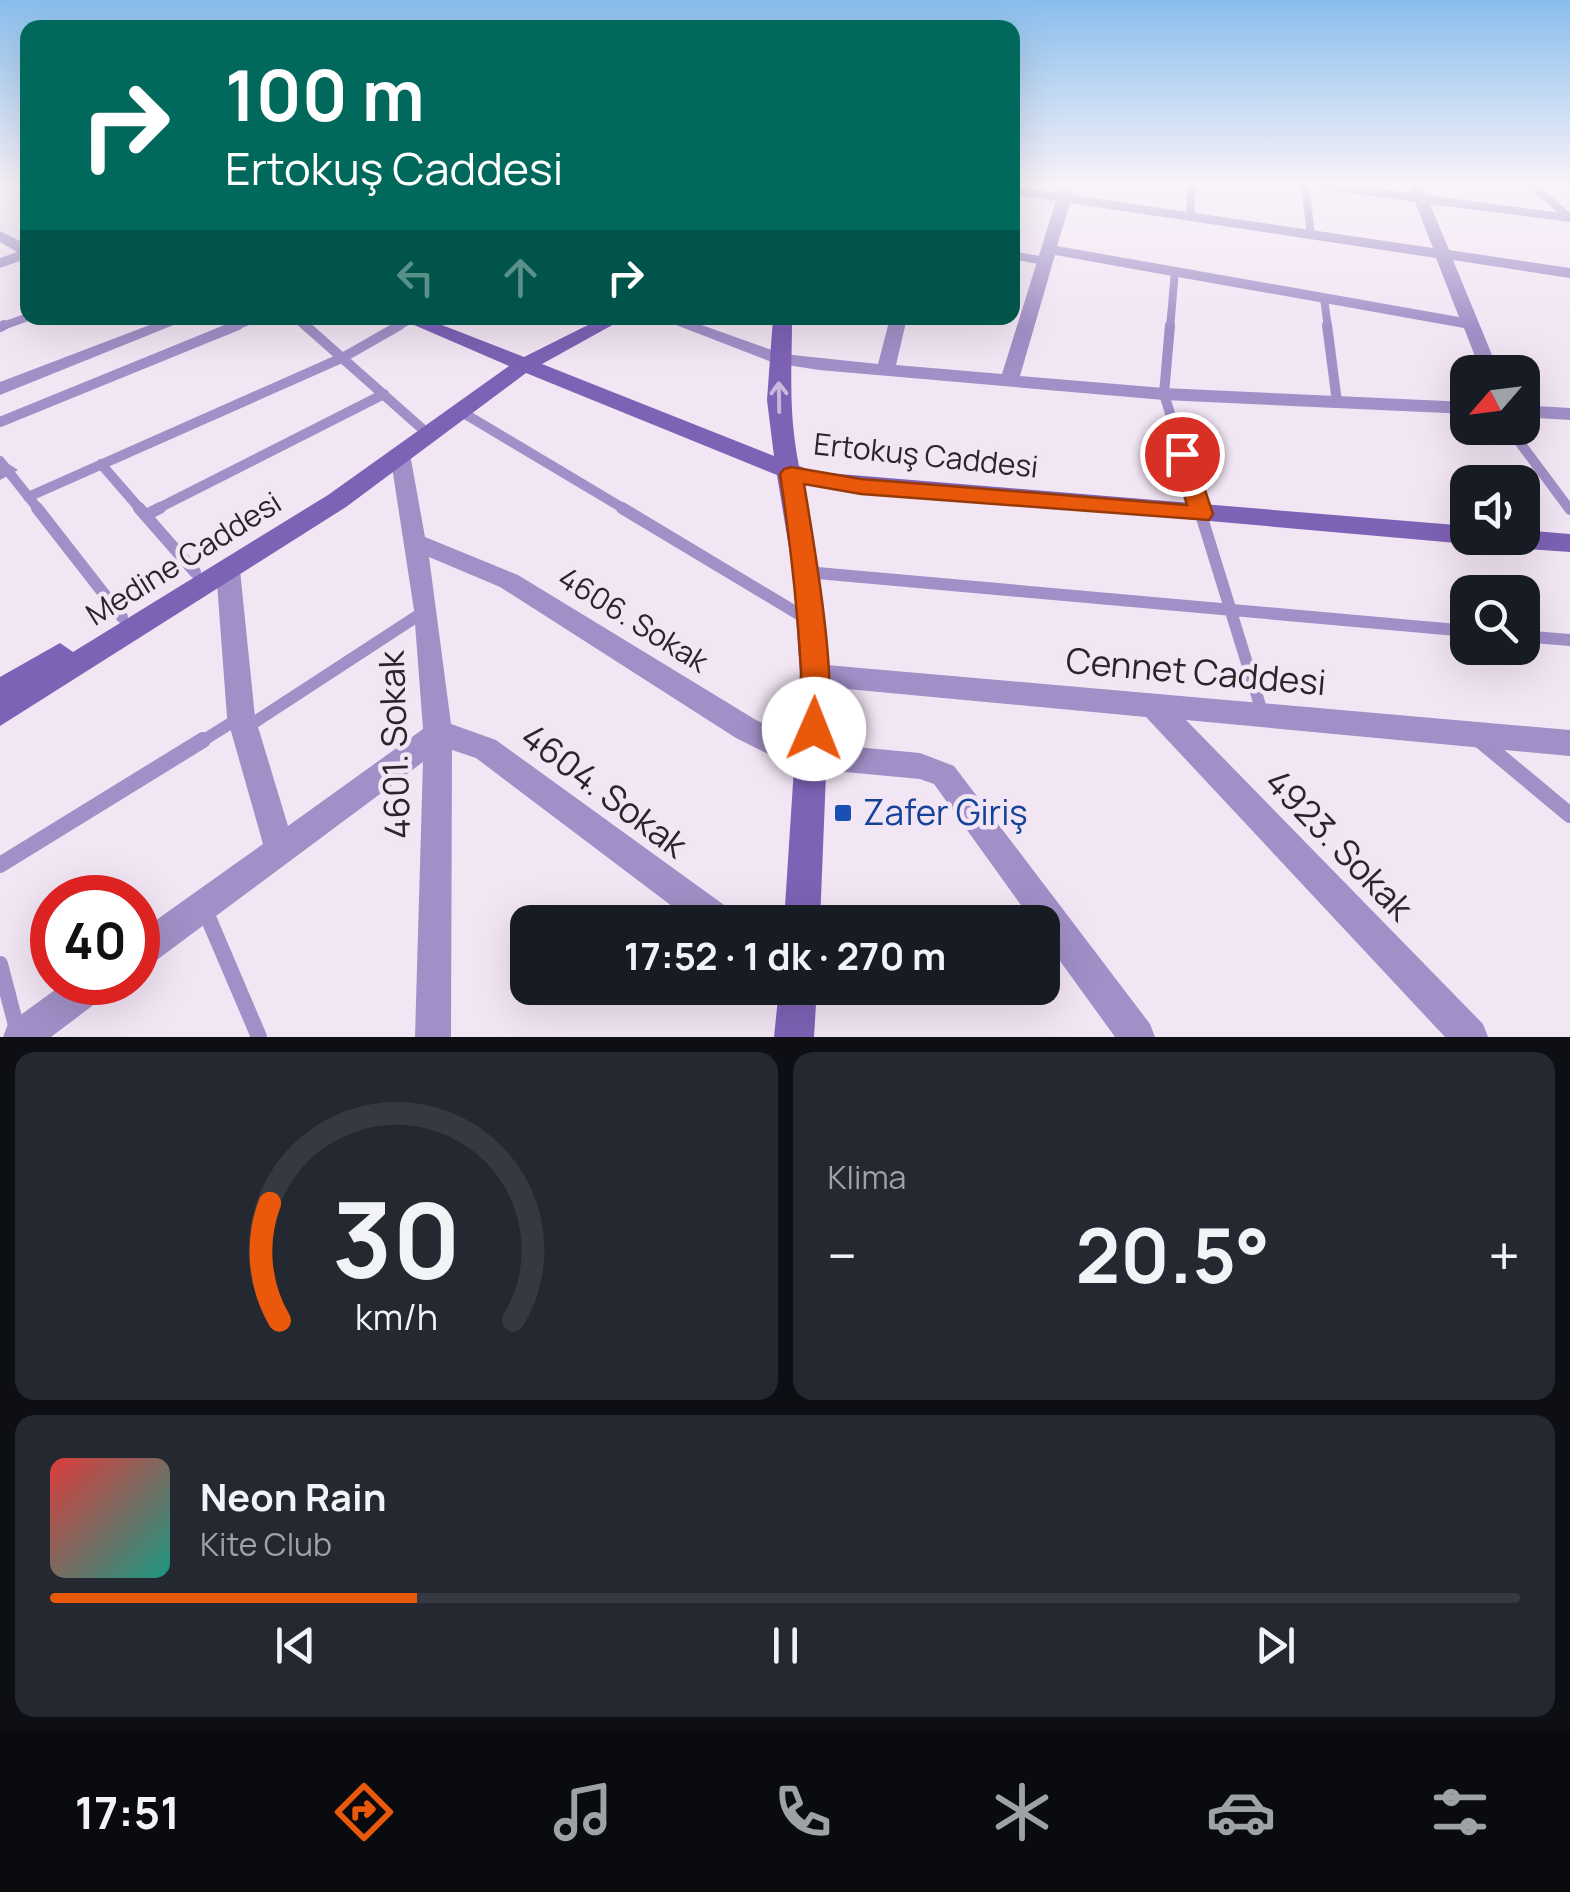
<!DOCTYPE html>
<html lang="tr">
<meta charset="utf-8">
<style>
body{margin:0;font-family:Manrope,sans-serif;background:#242831;color:#f1f3f6;height:100vh;display:flex;flex-direction:column;font-size:38px;white-space:nowrap}
*{box-sizing:border-box;margin:0}
p{font-size:32px;color:#9ea1a6}
.icon{flex:none;width:55px;height:55px;fill:none;stroke:currentColor;stroke-width:2;stroke-linecap:round;stroke-linejoin:round}
.map{position:relative;height:1037px;overflow:hidden}
.side{display:flex;flex-direction:column;gap:15px;padding:15px;background:#0d0f14;flex:1}
.side>*{flex:none}
.top-card{position:absolute;left:20px;top:20px;width:1000px;height:305px;border-radius:20px;box-shadow:0 10px 40px #0002;background:#00695c;color:#fff;overflow:hidden}
.needle{width:65px;rotate:242deg}
.buttons{position:absolute;left:1450px;top:355px;display:grid;gap:20px}
.buttons a{display:grid;place-items:center;width:90px;height:90px;border-radius:20px;background:#171b24;box-shadow:0 10px 40px #0002;font-size:50px}
.speed{position:absolute;left:30px;top:875px;display:flex;gap:20px;font-size:50px;font-weight:700;text-align:center}
.speed>*{display:grid;place-content:center;width:130px;height:130px;border-radius:50%;background:#171b24;box-shadow:0 10px 40px #0002;line-height:1}
.speed .limit{border:15px solid #d22;background:#fff;color:#111}
.pin{position:absolute;display:grid;place-items:center;width:85px;height:85px;color:#fff;margin:-42px;border:5px solid #fff;border-radius:50%;box-shadow:0 2px 10px #0007}
.me{position:absolute;width:110px;margin:-55px;rotate:1deg;stroke-linejoin:round;filter:drop-shadow(0 0 8px #0008)}
.turn{display:flex;align-items:center;gap:35px;height:210px;padding:0 40px;font-size:45px}
.turn .icon{width:130px;height:130px;stroke-width:2.5}
.turn b{display:block;font-size:70px;line-height:85px}
.lanes{display:flex;align-items:center;height:95px;padding:0 40px;background:#0003;justify-content:center;gap:50px;direction:ltr}
.lanes .off{opacity:.35}
.big{font-size:75px;font-weight:700;line-height:1.1}
.side .card{flex:1;display:flex;flex-direction:column;justify-content:center;gap:15px;min-width:0;padding:0 35px;border-radius:20px;background:#242831}
.side .dial{align-items:center;gap:0}
.dial svg{height:260px;overflow:visible;fill:none;stroke:#363941;stroke-width:7;stroke-linecap:round;text-anchor:middle}
.dial text{fill:#f1f3f6;stroke:none}
.song{display:flex;align-items:center;gap:30px}
.cover{width:120px;height:120px;border-radius:15px;background:linear-gradient(135deg,hsl(0 70% 55%),hsl(170 70% 35%))}
.played{height:10px;border-radius:5px;background:linear-gradient(90deg,#ea580c 25%,#363941 25%)}
.keys{display:flex;justify-content:space-around;direction:ltr}
.heat{display:flex;justify-content:space-between;align-items:center;font-size:55px;direction:ltr}
.side .tiles{flex:1;display:grid;gap:15px;grid-template-columns:1fr 1fr}
.card:last-child{grid-column:span 2}
.trip{position:absolute;left:510px;top:905px;width:550px;height:100px;border-radius:20px;background:#171b24;box-shadow:0 10px 40px #0002;font-weight:700;line-height:100px;text-align:center}
.menu{display:flex;height:160px;justify-content:space-around;align-items:center;background:#090b0e;color:#9ea1a6}
.menu .icon{width:70px;height:70px}
.menu .selected{color:#ea580c}
.menu b{font-size:45px;color:#f1f3f6}
.map>svg:first-child{display:block}
.lines{fill:none;stroke-linecap:round;stroke-linejoin:round}
.lane-far3{stroke:#a190c8;stroke-width:8}
.lane-far2{stroke:#a190c8;stroke-width:10}
.lane-far1{stroke:#a190c8;stroke-width:12}
.lane{stroke:#a190c8;stroke-width:16}
.street{fill:#a190c8;fill-rule:evenodd}
.secondary{fill:#7e62b5;fill-rule:evenodd}
.oneway{stroke:#c9b7de}
.route{fill:#ea580c;stroke:#983908;stroke-width:2.5}
.transit-dot{fill:#1a4fb4;stroke:#f2e5f4;stroke-width:4}
.labels{text-anchor:middle;stroke-width:9;stroke-linejoin:round;paint-order:stroke}
.street-label{font-size:30px;fill:#2a252b;stroke:#f2e5f4}
.near-street-label{font-size:35px;fill:#2a252b;stroke:#f2e5f4}
.near-transit-label{font-size:35px;fill:#164399;stroke:#f2e5f4;text-anchor:start}
</style>
<div class="map">
<svg width="1570" height="1037" viewBox="0 0 1570 1037">
<rect width="100%" height="100%" fill="#f2e5f4"/>
<g class="lines">
<!-- lane-far3 -->
<path class="lane-far3" d="M1305 184 1311 235
M1531 184 1570 218
M1190 217 1192 184
M1012 255 1044 261
M1324 298 1328 328
M296 318 307 328
M0 327 28 317
M231 328 256 318
M395 328 411 319
M1170 328 1175 271"/>
<!-- lane-far2 -->
<path class="lane-far2" d="M305 325 428 434
M1170 325 1164 394 1200 510
M1327 325 1337 402
M0 327 4 325
M460 411 626 510
M0 422 238 325
M1509 428 1570 510
M0 461 39 510
M101 464 141 510
M28 497 344 357 400 325
M155 510 384 394"/>
<!-- lane-far1 -->
<path class="lane-far1" d="M37 508 122 617
M139 508 195 572
M622 508 807 619
M1199 508 1263 715
M146 515 160 508
M806 572 1468 631
M1522 636 1570 640
M244 729 425 611
M199 743 239 718"/>
<!-- lane -->
<path class="lane" d="M1481 741 1570 815
M0 865 203 740
M204 908 259 1037
M0 964 18 1033"/>
<!-- street -->
<path class="street" d="M1067 184 1074 188 1072 195 1433 248 1415 202 1314 188 1307 184H1342L1411 193V184H1419L1426 195 1570 214V222L1430 204 1449 250 1570 268V278L1453 260 1499 372H1481L1464 328 1055 255 1020 376 1164 388 1468 402V414L1164 400 819 370 774 363 658 318H682L783 354 878 364 890 318H907L896 365 1002 374 1056 201 1012 194V186L1059 193ZM1070 203 1436 258 1459 317 1057 246Z
M0 231 28 245V258L0 268V258L17 252 0 242Z
M168 318H191L0 395V382Z
M1522 405 1570 408V420L1522 417Z
M400 447 410 454 425 537 518 575 756 720 793 738 813 743 920 753 954 766 1150 1024 1155 1037H1115L1042 936V922H1033L934 784 920 779 813 769 778 759 736 738 500 587 429 557 451 724 496 740 731 910 735 922H693L476 758 452 750 451 1037H415L423 762 150 965 138 970V933L263 844 227 717 216 570 220 564H236L240 570 255 717 288 826 423 729 414 610 390 454Z
M7 463 18 470 0 480V465Z
M815 664 1570 730V756L1186 720 1483 1024 1488 1037H1445L1146 717 815 686 806 683 802 675 806 667Z
M66 982H113L108 994 51 1037H3L8 1024Z"/>
<!-- secondary -->
<path class="secondary" d="M398 318H424L524 357 602 318H625L542 364 774 456 767 400 773 318H792C792 373 788 410 799 466L815 472 1468 526V538H1479L1468 544 803 485 819 572 830 675 820 922H784L800 675 793 572 777 475 526 373 346 507 0 726V677L60 643 73 652 328 495 509 366Z
M1522 530 1570 534V552L1498 547 1489 545 1485 538H1522Z
M779 988H817L814 1037H774Z"/>
</g>
<!-- one-way arrows -->
<defs><path id="oneway-shaft" d="M-6 0H5M1.5-3L5.5 0L1.5 3" fill="none" stroke-width="1.6" stroke-linecap="round" stroke-linejoin="round" transform="scale(2.5)"/></defs>
<use class="oneway" href="#oneway-shaft" transform="translate(779 397) rotate(-91)"/>
<!-- sky -->
<linearGradient id="sky" x2="0" y2="1"><stop stop-color="#89beec"/><stop offset="0.56" stop-color="#f9f3fa"/><stop offset="1" stop-color="#f9f3fa" stop-opacity="0"/></linearGradient>
<rect width="1570" height="329" fill="url(#sky)"/>
<!-- route -->
<path class="route" d="M1182 447 1193 454 1213 514 1209 520 861 494 804 484C812 533 842 698 824 738L814 742 804 738C794 718 802 691 801 669 797 603 790 539 780 474L784 469 791 467 861 479 1187 505 1172 454Z"/>
<!-- markers -->
<rect class="transit-dot" x="833" y="803" width="20" height="20" rx="5"/>
<g class="labels">
<!-- street labels -->
<g class="street-label">
<text transform="translate(926 456) rotate(6)" y="10">Ertokuş Caddesi</text>
<text transform="translate(184 559) rotate(-32)" y="10">Medine Caddesi</text>
<text transform="translate(633 620) rotate(32)" y="10">4606. Sokak</text>
</g>
<!-- near-street labels -->
<g class="near-street-label">
<text transform="translate(1196 672) rotate(5)" y="12">Cennet Caddesi</text>
<text transform="translate(395 745) rotate(-92)" y="12">4601. Sokak</text>
<text transform="translate(604 791) rotate(37)" y="12">4604. Sokak</text>
<text transform="translate(1339 845) rotate(46)" y="12">4923. Sokak</text>
</g>
<!-- near-transit labels -->
<g class="near-transit-label">
<text x="863" y="825">Zafer Giriş</text>
</g>
</g>
</svg>
<div class="buttons">
<a><svg class="needle" viewBox="-14 -14 28 28"><path d="M0-13l5 13h-10z" fill="#e53935"/><path d="M0 13l5-13h-10z" fill="#9ea1a6"/></svg></a>
<a><svg class="icon" aria-label="sound" viewBox="0 0 24 24"><path d="M4 9h4l5-4v14l-5-4H4zM17 9q2 3 0 6"/></svg></a>
<a><svg class="icon" aria-label="search" viewBox="0 0 24 24"><circle cx="10" cy="10" r="6"/><path d="M15 15l6 6"/></svg></a>
</div>
<div class="speed"><div class="limit">40</div></div>
<div class="pin" style="left:1182px;top:454px;background:#d93025"><svg class="icon" aria-label="arrive" viewBox="0 0 24 24"><path d="M6 21V4h12l-3 4 3 4H6"/></svg></div>
<svg class="me" style="left:814px;top:729px" viewBox="-20 -20 40 40"><circle r="19" fill="#fff"/><path d="M0-13L10 11 0 6-10 11z" fill="#ea580c"/></svg>
<div class="trip">17:52 · 1 dk · 270 m</div>
<div class="top-card">
<div class="turn"><svg class="icon" aria-label="right" viewBox="0 0 24 24"><path d="M7 20v-9h11M14 6l5 5-5 5"/></svg><div><b>100 m</b>Ertokuş Caddesi</div></div>
<div class="lanes"><svg class="icon off" aria-label="left" viewBox="0 0 24 24"><path d="M17 20v-9H6M10 6l-5 5 5 5"/></svg><svg class="icon off" aria-label="ahead" viewBox="0 0 24 24"><path d="M12 20V5M6 11l6-6 6 6"/></svg><svg class="icon" aria-label="right" viewBox="0 0 24 24"><path d="M7 20v-9h11M14 6l5 5-5 5"/></svg></div>
</div>
</div>
<section class="side">
<div class="tiles">
<div class="card dial"><svg viewBox="0 0 100 80">
<path d="M14 69A42 42 0 1 1 86 69"/>
<path d="M14 69A42 42 0 0 1 11 33" stroke="#ea580c"/>
<text x="50" y="56" font-size="32" font-weight="700">30</text>
<text x="50" y="72" font-size="11">km/h</text>
</svg></div>
<div class="card"><p>Klima</p>
<div class="heat"><a>−</a><b class="big">20.5°</b><a>+</a></div>
</div>
<div class="card">
<div class="song"><i class="cover"></i><div><b>Neon Rain</b><p>Kite Club</p></div></div>
<div class="played"></div>
<div class="keys"><svg class="icon" aria-label="previous" viewBox="0 0 24 24"><path d="M18 5L8 12l10 7zM5 5v14"/></svg><svg class="icon" aria-label="pause" viewBox="0 0 24 24"><path d="M8 5v14M16 5v14"/></svg><svg class="icon" aria-label="next" viewBox="0 0 24 24"><path d="M6 5l10 7-10 7zM19 5v14"/></svg></div>
</div>
</div>
</section>
<nav class="menu">
<b>17:51</b>
<svg class="icon selected" aria-label="directions" viewBox="0 0 24 24"><path d="M12 3l9 9-9 9-9-9zM9 14v-3h6M13 9l2 2-2 2"/></svg>
<svg class="icon" aria-label="music" viewBox="0 0 24 24"><path d="M9 18V5l10-2v13"/><circle cx="6" cy="18" r="3"/><circle cx="16" cy="16" r="3"/></svg>
<svg class="icon" aria-label="phone" viewBox="0 0 24 24"><path d="M5 4h4l2 5-3 2q2 4 5 5l2-3 5 2v4C11 20 4 13 5 4z"/></svg>
<svg class="icon" aria-label="climate" viewBox="0 0 24 24"><path d="M12 3v18M4 7l16 10M4 17L20 7"/></svg>
<svg class="icon" aria-label="car" viewBox="0 0 24 24"><path d="M5 17H2v-5l4-1 3-4h7l3 4 3 1v5h-3M9 17h6M6 11h13"/><circle cx="7" cy="17" r="2"/><circle cx="17" cy="17" r="2"/></svg>
<svg class="icon" aria-label="filters" viewBox="0 0 24 24"><path d="M4 7h16M4 17h16"/><circle cx="9" cy="7" r="2"/><circle cx="15" cy="17" r="2"/></svg>
</nav>
